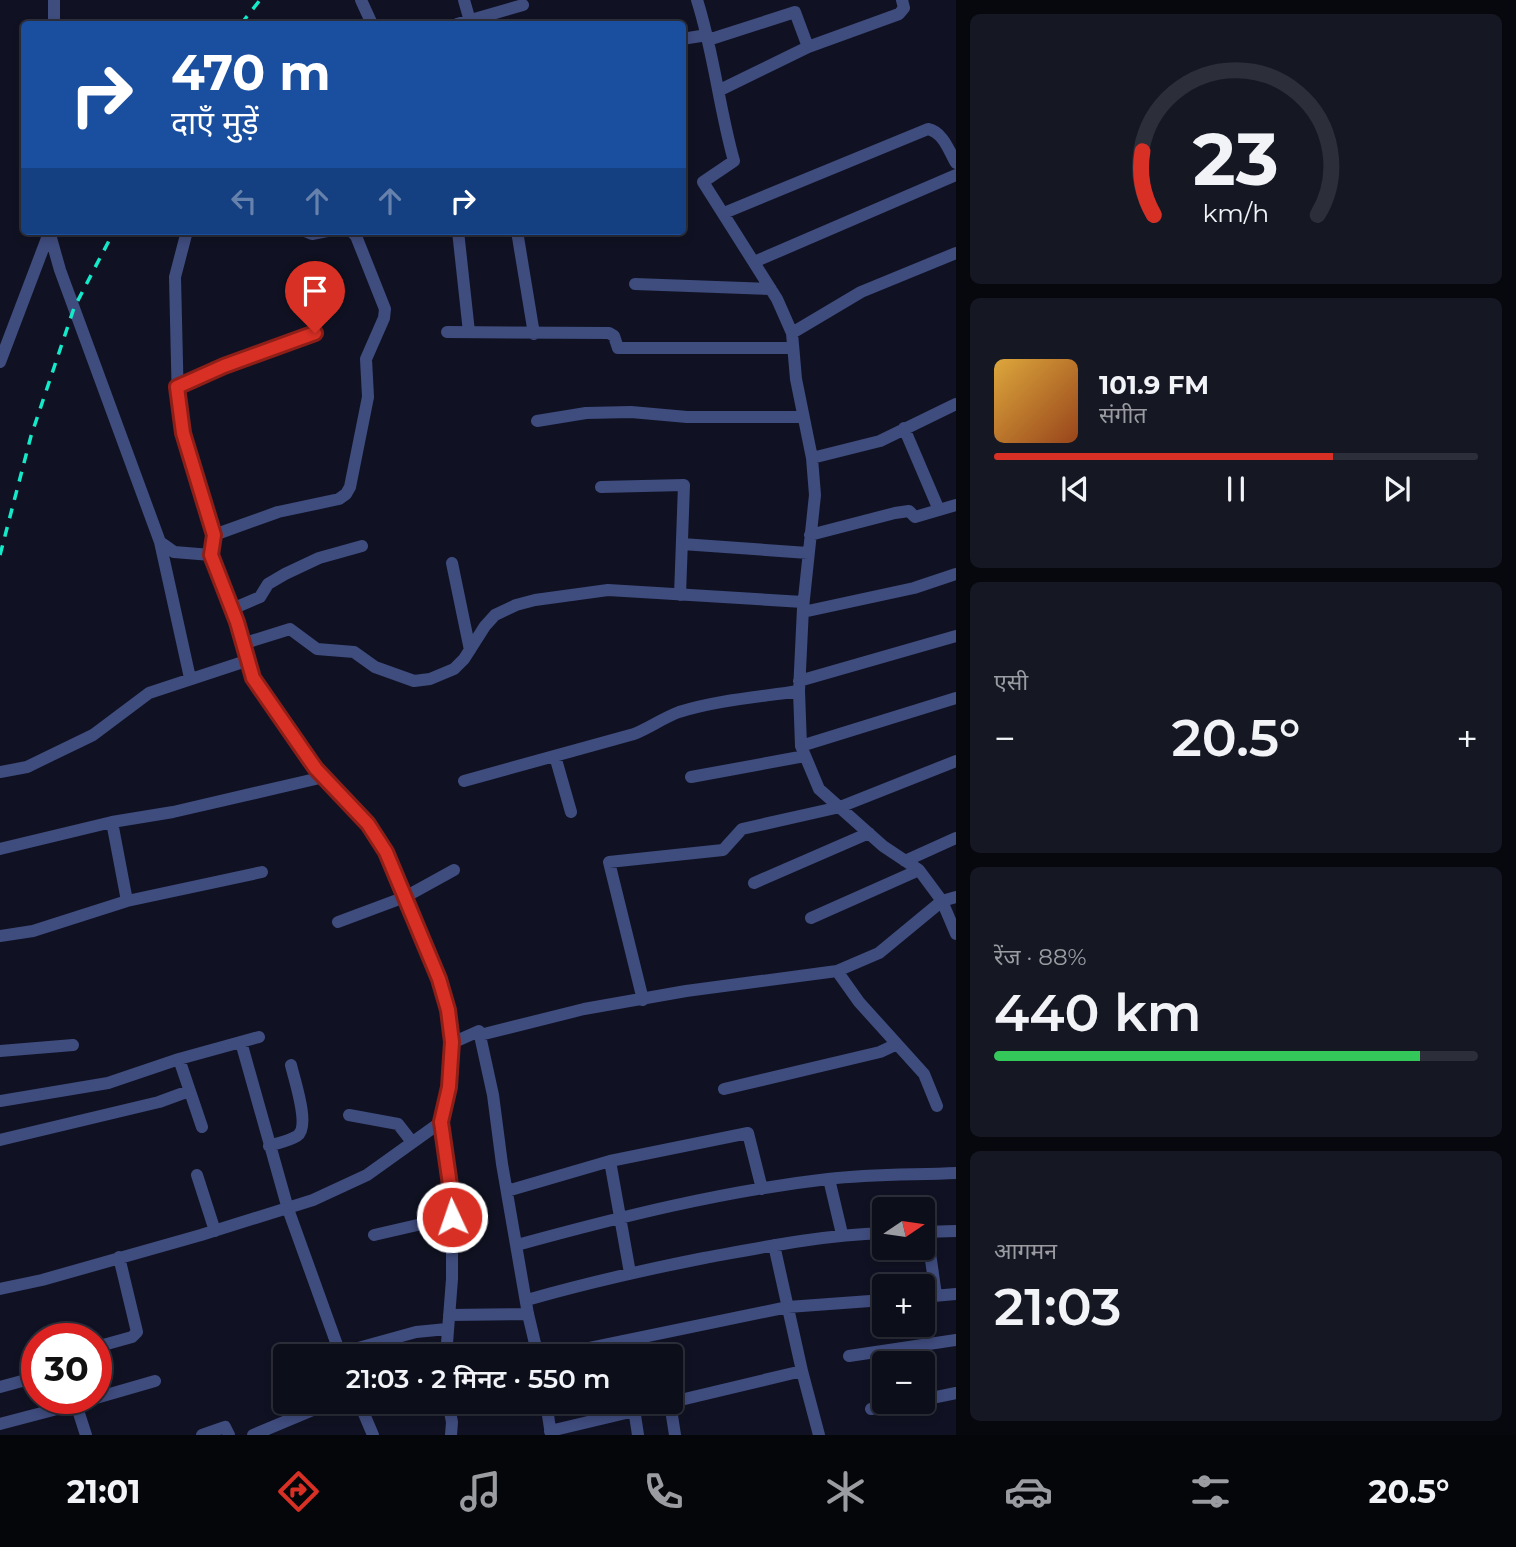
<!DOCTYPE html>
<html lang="hi">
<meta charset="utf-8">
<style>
body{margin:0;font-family:Montserrat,"Noto Sans Devanagari",sans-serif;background:#151723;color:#f1f3f6;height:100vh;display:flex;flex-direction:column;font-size:26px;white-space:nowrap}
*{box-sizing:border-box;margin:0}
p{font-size:23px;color:#9a9ca2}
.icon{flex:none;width:38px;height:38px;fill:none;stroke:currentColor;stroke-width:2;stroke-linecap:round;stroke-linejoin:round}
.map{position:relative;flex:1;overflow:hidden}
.drawer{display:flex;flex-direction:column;gap:14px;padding:14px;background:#07080e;width:560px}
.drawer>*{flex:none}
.top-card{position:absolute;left:21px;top:21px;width:665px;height:214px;border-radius:7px;box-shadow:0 4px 10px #0003,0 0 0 2px #2c2e39;background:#1a4fa0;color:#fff;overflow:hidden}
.needle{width:46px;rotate:77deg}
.tools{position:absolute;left:872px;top:1197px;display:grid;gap:14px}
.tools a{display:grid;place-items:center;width:63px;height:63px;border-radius:7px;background:#0c0e1a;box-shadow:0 4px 10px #0003,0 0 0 2px #2c2e39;font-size:35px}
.speed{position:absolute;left:21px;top:1323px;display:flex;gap:14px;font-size:35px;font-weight:700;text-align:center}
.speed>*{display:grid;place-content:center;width:91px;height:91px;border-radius:50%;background:#0c0e1a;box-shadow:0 4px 10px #0003,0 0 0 2px #2c2e39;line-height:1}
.speed .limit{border:10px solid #d22;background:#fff;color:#111}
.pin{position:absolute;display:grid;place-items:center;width:60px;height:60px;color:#fff;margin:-72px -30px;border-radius:50% 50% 50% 0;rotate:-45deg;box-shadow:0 0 7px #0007}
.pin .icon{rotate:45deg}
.me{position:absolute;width:77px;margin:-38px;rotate:357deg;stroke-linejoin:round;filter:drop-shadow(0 0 5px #0008)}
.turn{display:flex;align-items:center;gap:24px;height:147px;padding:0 35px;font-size:32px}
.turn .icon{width:91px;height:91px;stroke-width:2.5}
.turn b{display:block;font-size:49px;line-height:60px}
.lanes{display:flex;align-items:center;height:66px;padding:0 35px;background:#0003;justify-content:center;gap:35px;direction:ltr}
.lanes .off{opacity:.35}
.big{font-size:52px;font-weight:600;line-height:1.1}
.drawer .widget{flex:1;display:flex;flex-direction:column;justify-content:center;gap:10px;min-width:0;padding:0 24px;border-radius:10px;background:#151723}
.drawer .dial{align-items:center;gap:0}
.dial svg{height:182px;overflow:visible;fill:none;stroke:#2c2e39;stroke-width:7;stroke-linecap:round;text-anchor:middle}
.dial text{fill:#f1f3f6;stroke:none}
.song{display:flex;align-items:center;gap:21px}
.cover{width:84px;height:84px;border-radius:10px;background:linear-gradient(135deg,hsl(40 70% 55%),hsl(20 70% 35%))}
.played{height:7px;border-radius:4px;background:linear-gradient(90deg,#d93025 70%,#2c2e39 70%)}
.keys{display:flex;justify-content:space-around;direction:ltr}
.heat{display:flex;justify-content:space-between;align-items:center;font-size:38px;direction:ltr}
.charge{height:10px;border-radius:5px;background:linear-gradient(90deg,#34c759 88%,#2c2e39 0)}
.trip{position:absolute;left:273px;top:1344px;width:410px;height:70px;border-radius:7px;background:#0c0e1a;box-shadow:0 4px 10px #0003,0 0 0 2px #2c2e39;font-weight:600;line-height:70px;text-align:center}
.tabs{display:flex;height:112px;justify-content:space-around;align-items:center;background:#05060a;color:#9a9ca2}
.tabs .icon{width:49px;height:49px}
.tabs .selected{color:#d93025}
.tabs b{font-size:32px;color:#f1f3f6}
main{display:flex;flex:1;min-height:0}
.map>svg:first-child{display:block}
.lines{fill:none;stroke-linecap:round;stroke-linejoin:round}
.minor{stroke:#3f4c7e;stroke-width:12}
.rail{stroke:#14e9ca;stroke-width:3.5;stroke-dasharray:10 9;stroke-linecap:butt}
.route-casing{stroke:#8d1f18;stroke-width:18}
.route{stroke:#d93025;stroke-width:12}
</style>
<main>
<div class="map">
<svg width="956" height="1435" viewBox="0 0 956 1435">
<rect width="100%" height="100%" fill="#101223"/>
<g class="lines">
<!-- minor -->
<path class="minor" d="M361 0 372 24
M464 0 470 21
M697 0C714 53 719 108 734 161L703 182 777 299 792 333 796 379 812 458 815 495 803 608 799 691 801 746 819 789 883 846 919 870 942 901 956 934
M54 24V0
M457 24 523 5
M682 39 707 35
M708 40 795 12 808 47
M720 90 808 47 899 14 904 8 902 0
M724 213 928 129C943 132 949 151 956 163
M49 231 60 270 160 542 174 552 211 555 237 622 253 678 316 769 368 824 386 852 439 979 448 1010 452 1043 449 1087 441 1122 452 1199V1279L446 1356
M187 231 175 277 178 406 183 433 214 535 211 555
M305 231 312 234 327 231
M458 231 469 332
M517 231 534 334
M754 262 956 175
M635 284 771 289
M447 332 609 333 614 336 618 348H793
M792 333 861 292 956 253
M0 362 49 233
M177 387 224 366 315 333
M537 421 586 413 631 412 687 417H802
M904 428 939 510
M812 458 880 441 956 404
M601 487 684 485 680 595
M214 535 278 512 339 499 346 494 350 487 368 397 366 359 384 318 385 309 356 236 351 231
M810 535 895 513 909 511 915 517 956 505
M160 542 190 678
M682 544 808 553
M452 563 470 650
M232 609 260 597 268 584 285 574 319 558 362 546
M803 612 914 588 956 574
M242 644 290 629 317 649 354 652 375 667 414 681 430 679 454 669 464 659 485 626 495 615 516 605 535 600 608 590 803 602
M799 681 956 636
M801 746 956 698
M555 756 571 812
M0 772 27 767 93 735 149 693 246 661
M691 777 805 756
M464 781 634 734C649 728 663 718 679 712 717 700 760 697 799 691
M112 822 127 901
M0 849 112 822 173 812 324 777
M905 861 956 838
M754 883 869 833
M811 918 919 870
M338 922 405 897 454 870
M0 936 33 931 127 901 262 872
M837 971 859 1002 924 1074 937 1106
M643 1000 609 862 723 850 742 829 840 807 956 761
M480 1035 584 1009 686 991 837 971 879 953 942 901 956 897
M241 1042 288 1209 341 1356
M452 1043 479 1031 493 1095 502 1164 528 1314 538 1356
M0 1051 73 1045
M179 1059 202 1127
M724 1089 880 1052 897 1044
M0 1101 108 1083 179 1059 259 1037
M349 1115 398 1124 412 1142
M0 1140 159 1102 189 1091
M269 1146C278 1143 289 1141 297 1136 311 1127 294 1079 291 1065
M610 1161 630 1273
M197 1175 215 1231
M829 1179 842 1234
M507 1191 610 1161 748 1133 762 1189
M922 1232 956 1231
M927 1232 936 1295
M374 1235 452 1217
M517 1245C619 1217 723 1191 828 1179 871 1174 914 1175 956 1173
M774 1245 802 1371 819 1435
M0 1289 42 1280 201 1235 313 1200 367 1175 441 1122
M922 1297 956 1294
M527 1300C586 1283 644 1270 704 1258 764 1247 823 1235 884 1233
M449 1315 528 1314
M623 1341 626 1356
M96 1347 132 1337 137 1332 119 1257
M340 1353 416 1332 447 1329
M551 1356 788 1307 884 1300
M849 1356 956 1340
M0 1387 37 1377
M96 1398 155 1381
M922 1400 956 1393
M359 1402 373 1435
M448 1402 452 1422 451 1435
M546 1402 551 1435
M633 1402 638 1435
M670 1403 675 1435
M871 1409 911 1402
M0 1424 76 1404 86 1435
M550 1431 802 1371
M202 1435 225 1427 229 1435
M253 1435 332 1402"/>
<!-- rail -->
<path class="rail" d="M241 24 260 0
M0 555 31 436 74 308 114 231"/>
</g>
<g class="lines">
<defs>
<path id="route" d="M315 333 224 366 177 387 183 433 214 535 211 555 237 622 253 678 316 769 368 824 386 852 439 979 448 1010 452 1042 449 1087 441 1122 452 1199V1217"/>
</defs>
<!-- route casing -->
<use href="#route" class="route-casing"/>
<!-- route -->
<use href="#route" class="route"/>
</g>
</svg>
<div class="tools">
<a><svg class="needle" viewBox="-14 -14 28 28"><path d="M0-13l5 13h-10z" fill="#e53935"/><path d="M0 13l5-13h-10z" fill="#9a9ca2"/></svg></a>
<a>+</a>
<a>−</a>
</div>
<div class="speed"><div class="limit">30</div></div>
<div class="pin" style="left:315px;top:333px;background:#d93025"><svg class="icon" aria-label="arrive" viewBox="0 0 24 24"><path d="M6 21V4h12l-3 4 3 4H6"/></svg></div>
<svg class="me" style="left:452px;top:1217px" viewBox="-20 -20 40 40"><circle r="17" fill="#d93025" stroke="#fff" stroke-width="3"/><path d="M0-11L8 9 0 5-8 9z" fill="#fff"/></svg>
<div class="trip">21:03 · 2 मिनट · 550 m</div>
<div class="top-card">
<div class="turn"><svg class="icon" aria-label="right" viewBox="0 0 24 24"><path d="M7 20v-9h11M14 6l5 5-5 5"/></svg><div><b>470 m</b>दाएँ मुड़ें</div></div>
<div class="lanes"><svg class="icon off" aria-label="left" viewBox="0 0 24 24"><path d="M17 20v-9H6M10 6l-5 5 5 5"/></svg><svg class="icon off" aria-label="ahead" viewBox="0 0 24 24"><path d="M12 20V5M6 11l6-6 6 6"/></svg><svg class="icon off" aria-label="ahead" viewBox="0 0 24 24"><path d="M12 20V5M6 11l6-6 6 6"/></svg><svg class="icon" aria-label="right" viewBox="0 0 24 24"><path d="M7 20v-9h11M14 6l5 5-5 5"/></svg></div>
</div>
</div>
<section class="drawer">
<div class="widget dial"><svg viewBox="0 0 100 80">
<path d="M14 69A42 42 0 1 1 86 69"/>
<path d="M14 69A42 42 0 0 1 9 41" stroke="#d93025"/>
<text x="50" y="56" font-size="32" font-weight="700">23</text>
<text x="50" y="72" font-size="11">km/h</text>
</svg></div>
<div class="widget">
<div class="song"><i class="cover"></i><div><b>101.9 FM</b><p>संगीत</p></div></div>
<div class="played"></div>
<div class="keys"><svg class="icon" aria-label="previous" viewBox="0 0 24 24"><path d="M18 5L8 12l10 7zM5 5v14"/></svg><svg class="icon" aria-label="pause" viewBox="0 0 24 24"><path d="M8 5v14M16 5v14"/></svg><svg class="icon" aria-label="next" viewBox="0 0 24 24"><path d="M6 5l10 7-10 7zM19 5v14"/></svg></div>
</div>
<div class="widget"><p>एसी</p>
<div class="heat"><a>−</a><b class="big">20.5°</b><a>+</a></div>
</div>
<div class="widget"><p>रेंज · 88%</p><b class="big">440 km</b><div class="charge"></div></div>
<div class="widget"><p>आगमन</p><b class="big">21:03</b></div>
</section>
</main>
<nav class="tabs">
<b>21:01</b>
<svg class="icon selected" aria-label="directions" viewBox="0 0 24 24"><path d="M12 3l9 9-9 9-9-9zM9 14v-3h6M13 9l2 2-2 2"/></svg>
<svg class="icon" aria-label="music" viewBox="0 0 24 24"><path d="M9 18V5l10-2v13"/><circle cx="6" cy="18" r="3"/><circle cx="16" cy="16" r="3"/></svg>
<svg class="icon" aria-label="phone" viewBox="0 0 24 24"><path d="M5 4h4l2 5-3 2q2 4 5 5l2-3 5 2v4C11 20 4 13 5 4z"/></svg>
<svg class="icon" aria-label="climate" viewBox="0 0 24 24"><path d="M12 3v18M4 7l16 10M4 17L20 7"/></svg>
<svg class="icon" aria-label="car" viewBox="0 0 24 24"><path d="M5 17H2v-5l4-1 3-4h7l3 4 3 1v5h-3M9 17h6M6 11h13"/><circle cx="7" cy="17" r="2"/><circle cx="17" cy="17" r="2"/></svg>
<svg class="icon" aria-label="filters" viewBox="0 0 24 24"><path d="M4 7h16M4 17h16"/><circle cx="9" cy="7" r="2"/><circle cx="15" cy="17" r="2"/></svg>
<b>20.5°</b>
</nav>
